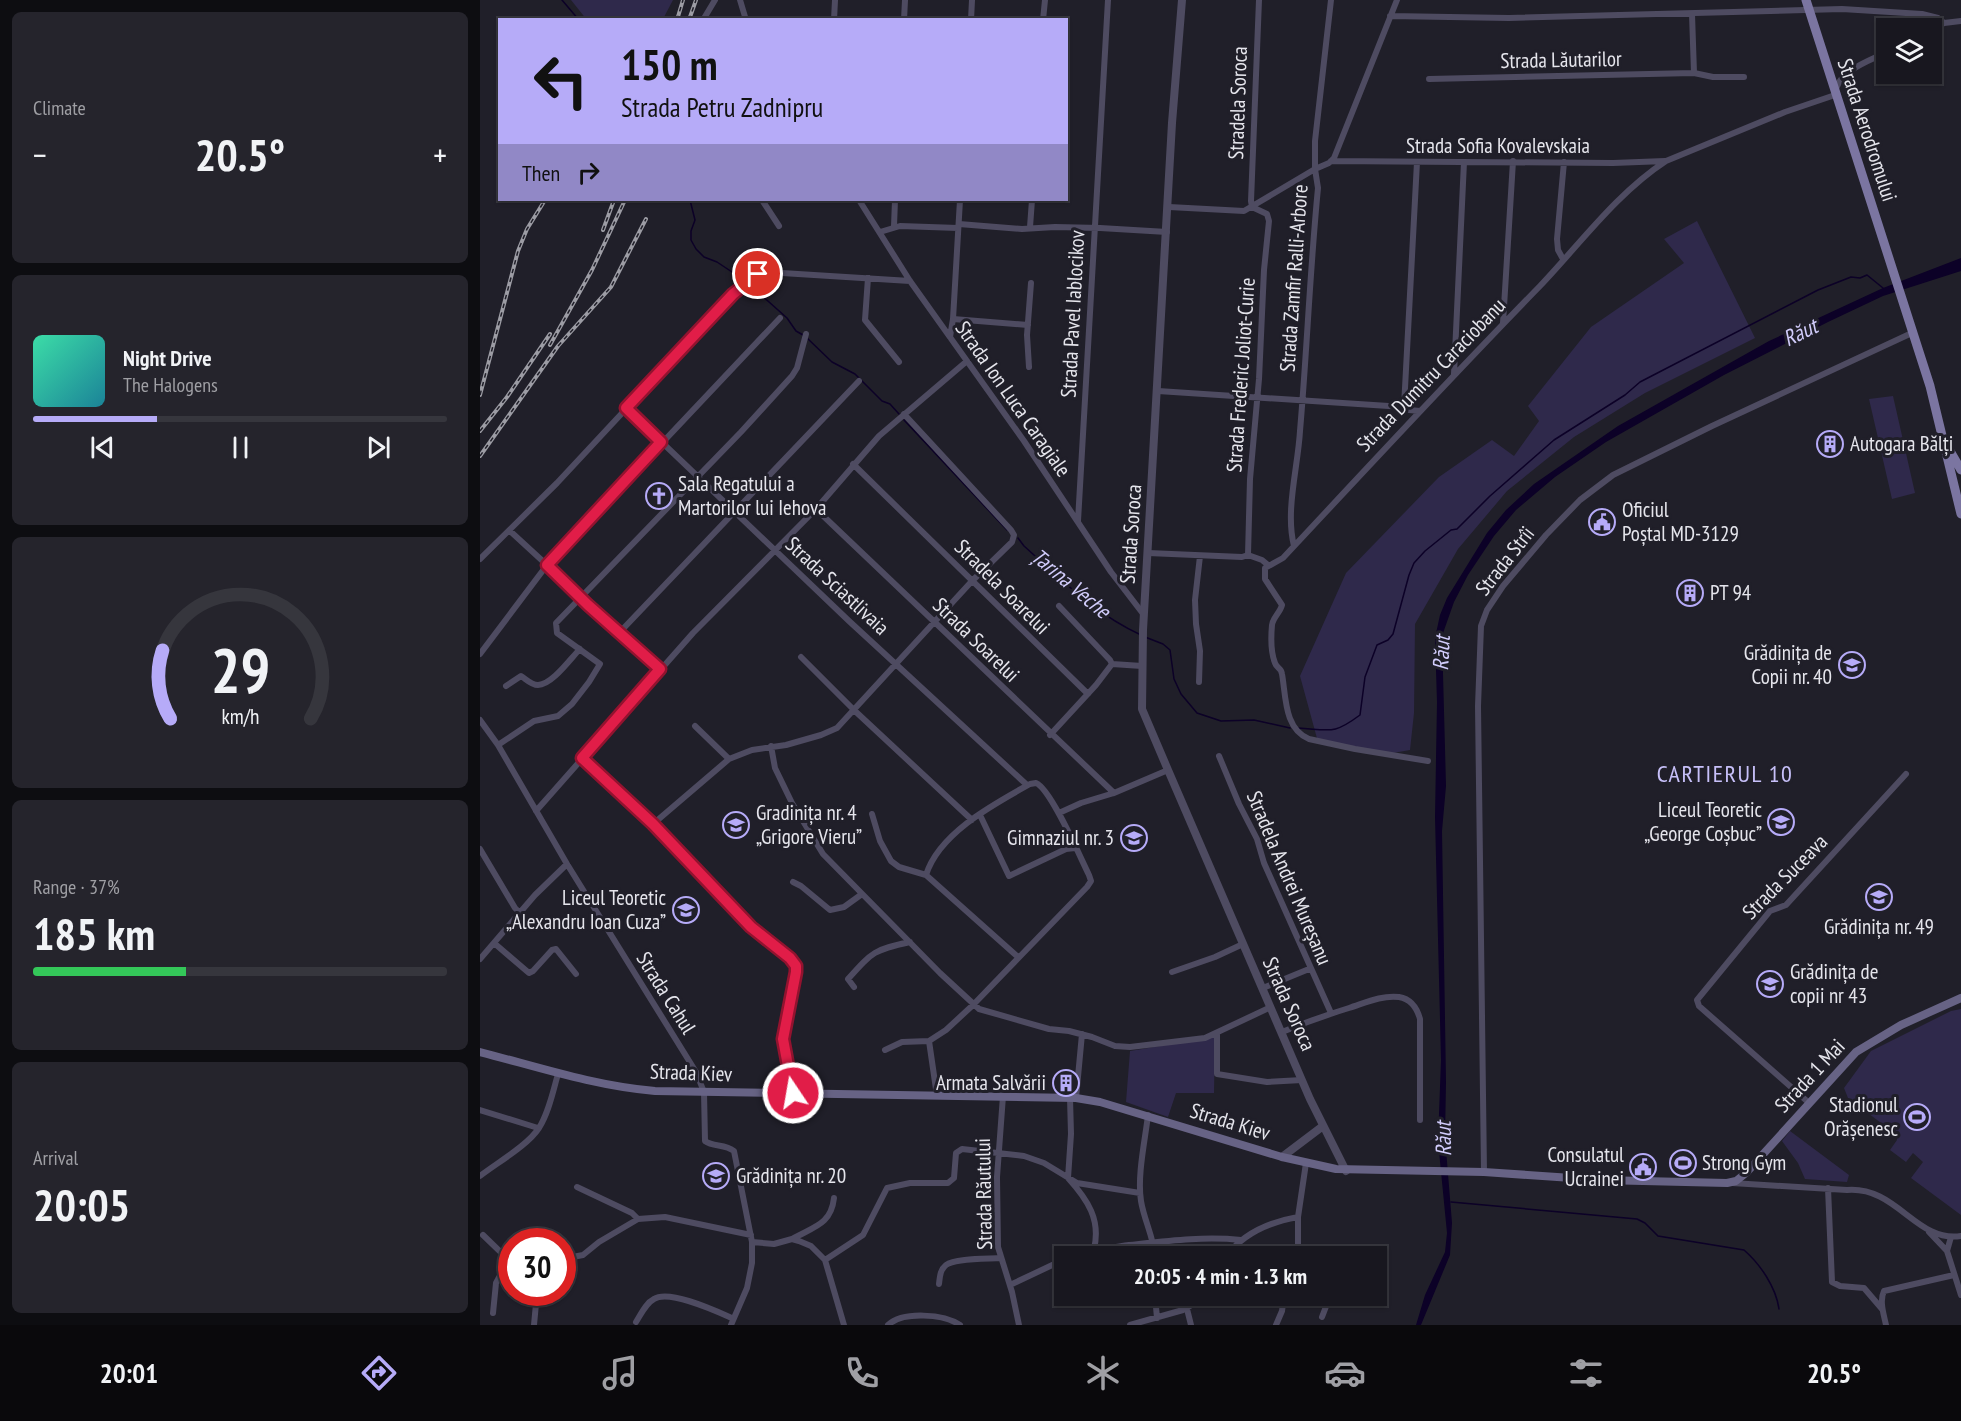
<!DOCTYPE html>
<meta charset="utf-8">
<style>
body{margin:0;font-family:"PT Sans Narrow",sans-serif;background:#25242c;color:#f1f3f6;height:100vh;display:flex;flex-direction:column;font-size:22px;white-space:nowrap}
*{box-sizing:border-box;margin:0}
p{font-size:20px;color:#9f9fa4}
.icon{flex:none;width:33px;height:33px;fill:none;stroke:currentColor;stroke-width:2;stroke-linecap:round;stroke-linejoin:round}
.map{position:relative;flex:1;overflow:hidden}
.drawer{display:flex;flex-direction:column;gap:12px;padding:12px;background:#0d0d11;width:480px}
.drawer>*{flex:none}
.banner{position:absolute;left:18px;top:18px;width:570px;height:183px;border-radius:0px;box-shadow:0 2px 4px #0004,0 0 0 2px #36363d;background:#b6abf8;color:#111;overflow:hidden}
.fabs{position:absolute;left:1396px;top:18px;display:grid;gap:12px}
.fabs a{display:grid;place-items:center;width:66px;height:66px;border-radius:0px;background:#18171f;box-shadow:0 2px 4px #0004,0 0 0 2px #36363d;font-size:30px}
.speed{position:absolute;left:18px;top:1228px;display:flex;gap:12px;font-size:30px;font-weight:700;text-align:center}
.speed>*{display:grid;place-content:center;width:78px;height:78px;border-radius:50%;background:#18171f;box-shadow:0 2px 4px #0004,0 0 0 2px #36363d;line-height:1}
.speed .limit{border:9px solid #d22;background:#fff;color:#111}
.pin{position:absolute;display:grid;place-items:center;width:51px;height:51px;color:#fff;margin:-26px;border:3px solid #fff;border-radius:50%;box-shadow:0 2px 6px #0007}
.me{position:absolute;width:66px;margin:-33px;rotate:348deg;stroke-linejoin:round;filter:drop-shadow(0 0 4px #0008)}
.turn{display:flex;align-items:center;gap:21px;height:126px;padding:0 24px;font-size:27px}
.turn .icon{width:78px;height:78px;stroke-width:2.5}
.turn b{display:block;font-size:42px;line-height:51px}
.then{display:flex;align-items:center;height:57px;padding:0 24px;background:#0003;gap:12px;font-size:22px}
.big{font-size:45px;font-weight:700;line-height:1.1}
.drawer .tile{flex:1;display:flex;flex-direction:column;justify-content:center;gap:9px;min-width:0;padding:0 21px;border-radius:9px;background:#25242c}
.drawer .dial{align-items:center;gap:0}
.dial svg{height:156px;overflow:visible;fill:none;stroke:#36363d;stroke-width:7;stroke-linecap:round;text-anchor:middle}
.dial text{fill:#f1f3f6;stroke:none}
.song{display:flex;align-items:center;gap:18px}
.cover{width:72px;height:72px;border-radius:9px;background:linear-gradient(135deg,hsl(160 70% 55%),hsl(190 70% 35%))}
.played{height:6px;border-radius:3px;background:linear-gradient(90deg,#b6abf8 30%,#36363d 30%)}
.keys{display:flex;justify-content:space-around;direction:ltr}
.heat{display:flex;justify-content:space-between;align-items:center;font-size:33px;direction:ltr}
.charge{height:9px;border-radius:4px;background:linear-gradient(90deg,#34c759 37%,#36363d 0)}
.trip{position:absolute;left:574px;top:1246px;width:333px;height:60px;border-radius:0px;background:#18171f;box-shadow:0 2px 4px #0004,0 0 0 2px #36363d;font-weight:700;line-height:60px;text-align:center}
.dock{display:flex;height:96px;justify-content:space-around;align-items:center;background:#0a090c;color:#9f9fa4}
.dock .icon{width:42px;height:42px}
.dock .current{color:#b6abf8}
.dock b{font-size:27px;color:#f1f3f6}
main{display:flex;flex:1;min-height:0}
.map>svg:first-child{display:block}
.green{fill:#2f294b}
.water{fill:#0c0127}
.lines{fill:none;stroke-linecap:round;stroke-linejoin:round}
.stream{stroke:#0c0127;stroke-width:1.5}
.minor{stroke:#4e4b61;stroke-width:6}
.tertiary{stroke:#4e4b61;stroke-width:8}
.secondary{stroke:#676385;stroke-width:8}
.primary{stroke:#7b75a1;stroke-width:9}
.rail-casing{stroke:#9c9ca4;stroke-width:4}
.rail{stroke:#201f29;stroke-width:1.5;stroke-dasharray:4.5;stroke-linecap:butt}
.route-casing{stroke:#92132f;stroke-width:15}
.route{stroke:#e11d48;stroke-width:10}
.labels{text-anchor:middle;stroke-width:6;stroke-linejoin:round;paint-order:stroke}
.street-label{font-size:21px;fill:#e5e5ec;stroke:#201f29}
.poi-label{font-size:21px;fill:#e5e5ec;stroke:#201f29;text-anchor:start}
.water-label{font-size:22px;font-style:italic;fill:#d1ccfb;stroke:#201f29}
.quarter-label{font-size:24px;letter-spacing:1.5px;fill:#c7c0f9;stroke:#201f29}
</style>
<main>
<section class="drawer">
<div class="tile"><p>Climate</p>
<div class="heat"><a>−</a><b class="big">20.5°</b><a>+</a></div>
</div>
<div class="tile">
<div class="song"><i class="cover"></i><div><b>Night Drive</b><p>The Halogens</p></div></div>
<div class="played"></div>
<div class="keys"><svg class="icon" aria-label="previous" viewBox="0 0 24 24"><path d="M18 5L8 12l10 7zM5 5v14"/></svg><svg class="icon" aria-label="pause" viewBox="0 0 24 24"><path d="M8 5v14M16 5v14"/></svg><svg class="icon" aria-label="next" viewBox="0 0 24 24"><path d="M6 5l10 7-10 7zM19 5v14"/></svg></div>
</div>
<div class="tile dial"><svg viewBox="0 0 100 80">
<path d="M14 69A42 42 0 1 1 86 69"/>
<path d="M14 69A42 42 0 0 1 10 34" stroke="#b6abf8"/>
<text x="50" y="56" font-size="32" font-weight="700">29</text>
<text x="50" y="72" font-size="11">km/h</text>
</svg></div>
<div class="tile"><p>Range · 37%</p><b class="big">185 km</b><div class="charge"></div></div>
<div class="tile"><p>Arrival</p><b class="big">20:05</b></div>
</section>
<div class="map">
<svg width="1481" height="1325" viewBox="0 0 1481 1325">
<rect width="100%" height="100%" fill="#201f29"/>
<!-- green -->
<path class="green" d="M91 0H193L183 19 107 20Z
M1217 221 1275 338 1165 393 1094 437 1027 491 978 549 935 624 934 713 930 750 913 753 838 742 820 676 866 573 959 477 1012 440 1034 456 1059 421 1048 406 1111 327 1204 263 1184 239Z
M1413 396 1435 493 1412 499 1389 399Z
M1481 1009V1215L1431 1178 1443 1162 1433 1153 1426 1162 1410 1150 1417 1140V1135L1368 1098 1364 1088 1391 1051 1471 1011Z
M735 1037 734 1093H696L688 1117 646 1102 650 1051Z
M1310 1131 1369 1175 1367 1182 1325 1179 1318 1163 1302 1141Z"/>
<!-- water -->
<path class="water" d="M1481 258V271L1403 296 1348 322 1244 375 1126 442 1075 477 1036 510 1014 536 988 575 974 602 962 636 966 786 962 831 966 1082 965 1137 972 1223 970 1255 941 1325H936L945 1295 965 1252 967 1233 958 1141 961 1060 955 817 957 702 955 638 960 615 967 598 1007 533 1026 510 1054 484 1138 426 1289 341 1403 288Z"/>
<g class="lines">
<!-- stream -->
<path class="stream" d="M82 0 99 20
M210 200 215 220 211 231V240L216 249 224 257 237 262 264 280
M270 285 307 318 316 331 323 335
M327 338 352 362 375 374 402 401 410 404 419 414
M424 420 527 530
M538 538 544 546C582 580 615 614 661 635
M665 637 683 644 690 650 694 679 701 694 717 713 741 721 774 720 810 728
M818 728C851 730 853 735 880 715L885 677 897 645 908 640 913 634 929 575 934 563 945 551 971 530 977 529 1010 496 1074 440 1145 395 1160 382 1338 290 1371 277 1380 278 1387 275 1403 288
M971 1202 1157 1219 1165 1223 1178 1236 1264 1250C1280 1264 1296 1287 1299 1309"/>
<!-- minor -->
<path class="minor" d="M260 0 266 20
M1212 14 1214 73
M910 16 1029 18 1362 9 1442 14 1458 18 1464 23
M223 20 235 0
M354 20 355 0
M424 20 425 0
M491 20 492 0
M563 20 565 0
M1452 29 1464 23 1481 21
M949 79 1214 73 1233 77H1264
M851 161 1133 163 1185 161
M282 200 299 226
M379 200 430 281 544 441 631 572 664 615
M689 207 764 211 835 169V141L851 0
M479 224 542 229 575 227 620 228 687 232
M414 226 415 200
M550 227 552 200
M400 232 420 226 478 228
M1083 259 1078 250 1077 239 1084 162
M388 278 385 320 419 362
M473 319 548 325
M1023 323 1033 161
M470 337 473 319 480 200
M549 367 547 335 551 283
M974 374 984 162
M678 391 924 407 929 410 940 411
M924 407 937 162
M146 408 369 621 547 785
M373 464 608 694
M336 509 634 793
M598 521 628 0
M30 531 180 669
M814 546C805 511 818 467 820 431 827 350 830 269 838 188L835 169 849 163 854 158 917 0
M668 553 762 557 768 555 782 560 788 565
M768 555 770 479 779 379 784 270 789 221 787 214 772 207 771 201 779 0
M0 559 77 483 253 294 278 274 286 272 430 281
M140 632 379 381
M0 654 67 565 300 318
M321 657 375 711 492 820
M632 664 662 666
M719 682 720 651 716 624 715 600 720 556
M26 686 41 676C46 679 51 685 58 685 72 685 91 658 100 649
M0 720 18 745 87 864 216 1072 224 1092 225 1141C233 1147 245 1144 254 1151L272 1242V1263L267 1288 251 1325
M215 726 249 759
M570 735 616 685 632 664 630 660 579 606
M18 745 54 721 78 716 92 704 109 682 120 664 77 633 76 623 261 432 312 376 317 368 326 334
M291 746 295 768 312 803 343 854 460 973 499 1009 569 1029 589 1031 612 1037 635 1046 650 1047 725 1038 791 1007
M739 756 759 804 777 839 784 863 851 1013
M102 758 173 824 187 840 271 927 314 962 316 972 303 1039 313 1093
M948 761 875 749 829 739C804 729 806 696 802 674 801 667 797 669 795 663 791 653 791 636 792 625 793 617 800 613 802 605L785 579V568L803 558C888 467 973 375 1060 286 1100 244 1137 193 1186 161L1305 112 1355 95C1356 71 1389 61 1407 52
M56 811 213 633 336 509 399 436 487 361
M579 813 601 803 634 793 688 770
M392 814 400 841 411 861 419 867 446 875 538 957
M500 815 529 876 586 849 595 848
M173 824 249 759 272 750 306 745 341 735 357 728 492 581 532 542 534 535 531 530 424 414
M0 849 35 908 40 913
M446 875C459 833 514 804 550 784L556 783C571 789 600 857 609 875L611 881 607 887 493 1005 466 1030 449 1041 457 1096
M313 882 321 886 350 910 364 907 382 894
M14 943 49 973 53 971 72 950 76 949 96 974
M0 959 55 895 87 864
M692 972 735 957 763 944
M374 987 368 979C393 951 394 950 430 942
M783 988 829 969
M802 1032C824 1023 846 1015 869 1008 885 1003 901 995 919 997 931 999 937 1008 940 1019V1120
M737 1033V1074L787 1082 822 1080
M405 1050 422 1042 449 1041
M523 1096 517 1177 518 1247 532 1292 539 1325
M590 1098 591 1134 588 1178C608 1200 621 1220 614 1249
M596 1098 602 1034
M1328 1102 1219 1006 1217 1000 1290 911 1306 905 1426 774
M0 1110 58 1128
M668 1115C665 1141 657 1176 661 1201 664 1220 674 1238 675 1257
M1004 1172 998 706 1001 626 1007 610 1023 586 1066 535 1100 500 1133 475 1232 426 1434 332
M0 1176C18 1162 47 1146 59 1128 69 1112 73 1091 78 1074
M1252 1183 1367 1190C1417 1186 1436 1243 1481 1236
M97 1187 152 1213 158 1219
M1348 1188 1352 1282 1360 1286 1384 1288 1402 1309
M1449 1232 1467 1251
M3 1235 32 1263
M1471 1237 1467 1251 1481 1295
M312 1239C333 1227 351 1225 354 1198
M272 1242 294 1244 312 1239 319 1241 331 1246 345 1260 364 1325
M590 1257C609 1250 629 1248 649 1245 686 1241 724 1236 761 1240
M746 1257C763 1233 790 1222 818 1217
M818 1257V1217L826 1163
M82 1259 103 1255 119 1242 158 1219 185 1217 271 1235
M345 1260 383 1235 407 1188 430 1183H468L474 1178 476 1153 482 1149 544 1156 564 1163 597 1183 660 1193
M459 1284C460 1276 460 1270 466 1265 475 1258 508 1259 521 1258
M530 1285 585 1259
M675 1296 677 1318
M707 1309 711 1325
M13 1313 16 1283 23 1270 32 1269
M842 1317 850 1296
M156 1322C161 1314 166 1303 174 1299 189 1289 236 1311 252 1318
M54 1325 57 1293
M408 1325C423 1311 464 1314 480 1325
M650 1325 703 1310 710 1306 717 1296
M796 1325 802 1311 804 1296
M1406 1325C1404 1315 1399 1301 1404 1291L1474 1275"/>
<!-- tertiary -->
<path class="tertiary" d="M702 0 692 123 663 630 662 709 688 770 830 1099 866 1171
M802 1157 843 1126"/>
<!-- secondary -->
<path class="secondary" d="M0 1052C58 1067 115 1086 175 1091L596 1098 620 1102 802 1157 856 1169 1004 1172 1121 1180 1247 1183 1256 1181 1266 1173 1376 1052 1421 1025 1481 998"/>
<!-- primary -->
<path class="primary" d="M1326 0 1450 386 1481 514
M1470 451 1481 470"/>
<defs>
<path id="rail" d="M197 20 203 0
M209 20 216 0
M123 230 134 200
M70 345 112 270 145 200
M0 395 38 251 47 229 65 200
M0 431 27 397 70 334
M0 456 78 346 131 287 166 219"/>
</defs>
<!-- rail casing -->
<use href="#rail" class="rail-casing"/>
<!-- rail -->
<use href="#rail" class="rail"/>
</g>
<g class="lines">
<defs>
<path id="route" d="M278 274 253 294 146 408 181 442 67 565 108 605 180 669 102 758 173 824 271 927 310 958 316 966V972L303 1039 313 1093"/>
</defs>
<!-- route casing -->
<use href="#route" class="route-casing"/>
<!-- route -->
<use href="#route" class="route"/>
</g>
<!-- icons -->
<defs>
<symbol id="building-ring" viewBox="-11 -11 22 22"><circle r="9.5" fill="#201f29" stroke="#b6abf8" stroke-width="1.5"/><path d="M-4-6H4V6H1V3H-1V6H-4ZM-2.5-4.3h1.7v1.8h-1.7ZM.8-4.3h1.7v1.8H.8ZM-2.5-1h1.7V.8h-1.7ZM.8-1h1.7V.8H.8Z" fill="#b6abf8"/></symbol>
<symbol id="church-ring" viewBox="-11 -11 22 22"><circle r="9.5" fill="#201f29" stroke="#b6abf8" stroke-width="1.5"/><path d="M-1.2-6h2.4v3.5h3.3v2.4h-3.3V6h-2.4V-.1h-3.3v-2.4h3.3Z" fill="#b6abf8"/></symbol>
<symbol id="civic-ring" viewBox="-11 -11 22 22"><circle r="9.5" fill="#201f29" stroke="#b6abf8" stroke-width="1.5"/><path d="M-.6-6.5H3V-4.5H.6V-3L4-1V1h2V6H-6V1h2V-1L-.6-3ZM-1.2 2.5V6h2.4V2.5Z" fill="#b6abf8"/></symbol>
<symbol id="school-ring" viewBox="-11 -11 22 22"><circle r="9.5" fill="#201f29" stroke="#b6abf8" stroke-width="1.5"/><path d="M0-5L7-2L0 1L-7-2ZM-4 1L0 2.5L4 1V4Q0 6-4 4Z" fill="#b6abf8"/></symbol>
<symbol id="stadium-ring" viewBox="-11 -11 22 22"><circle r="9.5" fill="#201f29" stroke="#b6abf8" stroke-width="1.5"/><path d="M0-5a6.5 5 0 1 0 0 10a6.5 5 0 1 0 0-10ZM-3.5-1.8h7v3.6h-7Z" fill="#b6abf8"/></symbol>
</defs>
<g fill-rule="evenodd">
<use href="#building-ring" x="1335" y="429" width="30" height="30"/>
<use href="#church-ring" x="164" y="481" width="30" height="30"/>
<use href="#civic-ring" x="1107" y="507" width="30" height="30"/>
<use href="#building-ring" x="1195" y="578" width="30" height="30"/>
<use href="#school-ring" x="1357" y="650" width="30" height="30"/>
<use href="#school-ring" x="1286" y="807" width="30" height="30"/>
<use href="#school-ring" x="241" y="810" width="30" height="30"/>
<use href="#school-ring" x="639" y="823" width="30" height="30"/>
<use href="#school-ring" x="1384" y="882" width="30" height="30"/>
<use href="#school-ring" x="191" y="895" width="30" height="30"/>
<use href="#school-ring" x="1275" y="969" width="30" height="30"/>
<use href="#building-ring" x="571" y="1068" width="30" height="30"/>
<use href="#stadium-ring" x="1422" y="1102" width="30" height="30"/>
<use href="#stadium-ring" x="1188" y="1148" width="30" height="30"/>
<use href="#civic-ring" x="1148" y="1152" width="30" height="30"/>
<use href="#school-ring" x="221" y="1161" width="30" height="30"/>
</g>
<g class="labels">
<!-- street labels -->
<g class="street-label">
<text transform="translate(1081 60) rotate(-1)" y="7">Strada Lăutarilor</text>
<text transform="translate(758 103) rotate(-88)" y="7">Stradela Sorocа</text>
<text transform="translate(1387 130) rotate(72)" y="7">Strada Aerodromului</text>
<text x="1018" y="153">Strada Sofia Kovalevskaia</text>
<text transform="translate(814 278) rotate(-86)" y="7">Strada Zamfir Ralli-Arbore</text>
<text transform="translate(593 314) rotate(-87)" y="7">Strada Pavel Iablocikov</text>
<text transform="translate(761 375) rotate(-86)" y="7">Strada Frederic Joliot-Curie</text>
<text transform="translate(951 375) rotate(-46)" y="7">Strada Dumitru Caraciobanu</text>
<text transform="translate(533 399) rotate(55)" y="7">Strada Ion Luca Caragiale</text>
<text transform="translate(651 534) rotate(-86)" y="7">Strada Soroca</text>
<text transform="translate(1025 561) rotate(-52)" y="7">Strada Strîi</text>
<text transform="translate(357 586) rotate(43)" y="7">Strada Sciastlivaia</text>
<text transform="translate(522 587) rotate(45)" y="7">Stradela Soarelui</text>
<text transform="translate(496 640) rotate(44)" y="7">Strada Soarelui</text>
<text transform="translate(1305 877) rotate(-45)" y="7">Strada Suceava</text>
<text transform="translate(809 878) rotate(67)" y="7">Stradela Andrei Mureșanu</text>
<text transform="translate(186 993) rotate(58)" y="7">Strada Cahul</text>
<text transform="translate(809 1004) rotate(66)" y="7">Strada Soroca</text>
<text transform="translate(211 1073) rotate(2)" y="7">Strada Kiev</text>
<text transform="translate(1330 1076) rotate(-47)" y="7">Strada 1 Mai</text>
<text transform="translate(750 1122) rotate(17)" y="7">Strada Kiev</text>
<text transform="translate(504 1194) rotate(-91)" y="7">Strada Răutului</text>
</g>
<!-- poi labels -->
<g class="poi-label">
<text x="1370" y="451">Autogara Bălți</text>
<text x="198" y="491">Sala Regatului a<tspan x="198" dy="24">Martorilor lui Iehova</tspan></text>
<text x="1142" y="517">Oficiul<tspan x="1142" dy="24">Poștal MD-3129</tspan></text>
<text x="1230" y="600">PT 94</text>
<text x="1352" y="660" text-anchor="end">Grădinița de<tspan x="1352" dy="24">Copii nr. 40</tspan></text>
<text x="1282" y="817" text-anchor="end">Liceul Teoretic<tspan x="1282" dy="24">„George Coșbuc”</tspan></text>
<text x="276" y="820">Gradinița nr. 4<tspan x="276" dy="24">„Grigore Vieru”</tspan></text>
<text x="634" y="845" text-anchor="end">Gimnaziul nr. 3</text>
<text x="186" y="905" text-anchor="end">Liceul Teoretic<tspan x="186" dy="24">„Alexandru Ioan Cuza”</tspan></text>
<text x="1399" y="934" text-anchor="middle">Grădinița nr. 49</text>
<text x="1310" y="979">Grădinița de<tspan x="1310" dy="24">copii nr 43</tspan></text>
<text x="566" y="1090" text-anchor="end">Armata Salvării</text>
<text x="1418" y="1112" text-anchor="end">Stadionul<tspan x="1418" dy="24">Orășenesc</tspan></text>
<text x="1144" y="1162" text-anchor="end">Consulatul<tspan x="1144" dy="24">Ucrainei</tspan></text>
<text x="1222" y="1170">Strong Gym</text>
<text x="256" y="1183">Grădinița nr. 20</text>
</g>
<!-- water labels -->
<g class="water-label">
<text transform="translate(1320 332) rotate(-26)" y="8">Răut</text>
<text transform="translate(591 583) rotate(40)" y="8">Țarina Veche</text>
<text transform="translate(961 653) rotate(-87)" y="8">Răut</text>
<text transform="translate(963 1139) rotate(-91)" y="8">Răut</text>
</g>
<!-- quarter labels -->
<g class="quarter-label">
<text x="1245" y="782">CARTIERUL 10</text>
</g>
</g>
</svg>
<div class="fabs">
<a><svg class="icon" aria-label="layers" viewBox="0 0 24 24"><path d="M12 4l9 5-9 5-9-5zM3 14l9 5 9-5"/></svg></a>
</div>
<div class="speed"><div class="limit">30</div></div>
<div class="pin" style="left:278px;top:274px;background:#d93025"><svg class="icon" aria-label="arrive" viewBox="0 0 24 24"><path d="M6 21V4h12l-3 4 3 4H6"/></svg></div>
<svg class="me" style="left:313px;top:1093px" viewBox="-20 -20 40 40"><circle r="17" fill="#e11d48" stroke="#fff" stroke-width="3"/><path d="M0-11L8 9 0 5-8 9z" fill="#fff"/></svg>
<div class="trip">20:05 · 4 min · 1.3 km</div>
<div class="banner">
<div class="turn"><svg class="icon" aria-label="left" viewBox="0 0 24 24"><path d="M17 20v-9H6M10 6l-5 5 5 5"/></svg><div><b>150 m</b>Strada Petru Zadnipru</div></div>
<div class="then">Then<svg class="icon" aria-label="right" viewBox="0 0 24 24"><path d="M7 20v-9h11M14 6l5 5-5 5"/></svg></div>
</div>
</div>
</main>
<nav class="dock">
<b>20:01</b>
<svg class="icon current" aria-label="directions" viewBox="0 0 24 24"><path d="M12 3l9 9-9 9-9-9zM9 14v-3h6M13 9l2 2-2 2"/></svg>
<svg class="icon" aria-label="music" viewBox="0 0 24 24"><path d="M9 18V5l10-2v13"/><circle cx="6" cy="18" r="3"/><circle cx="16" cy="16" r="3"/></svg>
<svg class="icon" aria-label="phone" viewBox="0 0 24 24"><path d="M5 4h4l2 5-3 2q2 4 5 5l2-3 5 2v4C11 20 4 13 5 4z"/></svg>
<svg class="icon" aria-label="climate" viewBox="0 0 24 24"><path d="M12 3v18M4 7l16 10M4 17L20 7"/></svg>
<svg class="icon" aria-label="car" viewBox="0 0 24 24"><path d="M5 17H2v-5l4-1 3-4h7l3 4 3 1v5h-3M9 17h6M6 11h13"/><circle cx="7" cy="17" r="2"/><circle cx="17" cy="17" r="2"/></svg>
<svg class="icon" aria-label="filters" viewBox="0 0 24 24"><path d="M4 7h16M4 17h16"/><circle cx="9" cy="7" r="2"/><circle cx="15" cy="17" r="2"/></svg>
<b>20.5°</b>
</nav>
